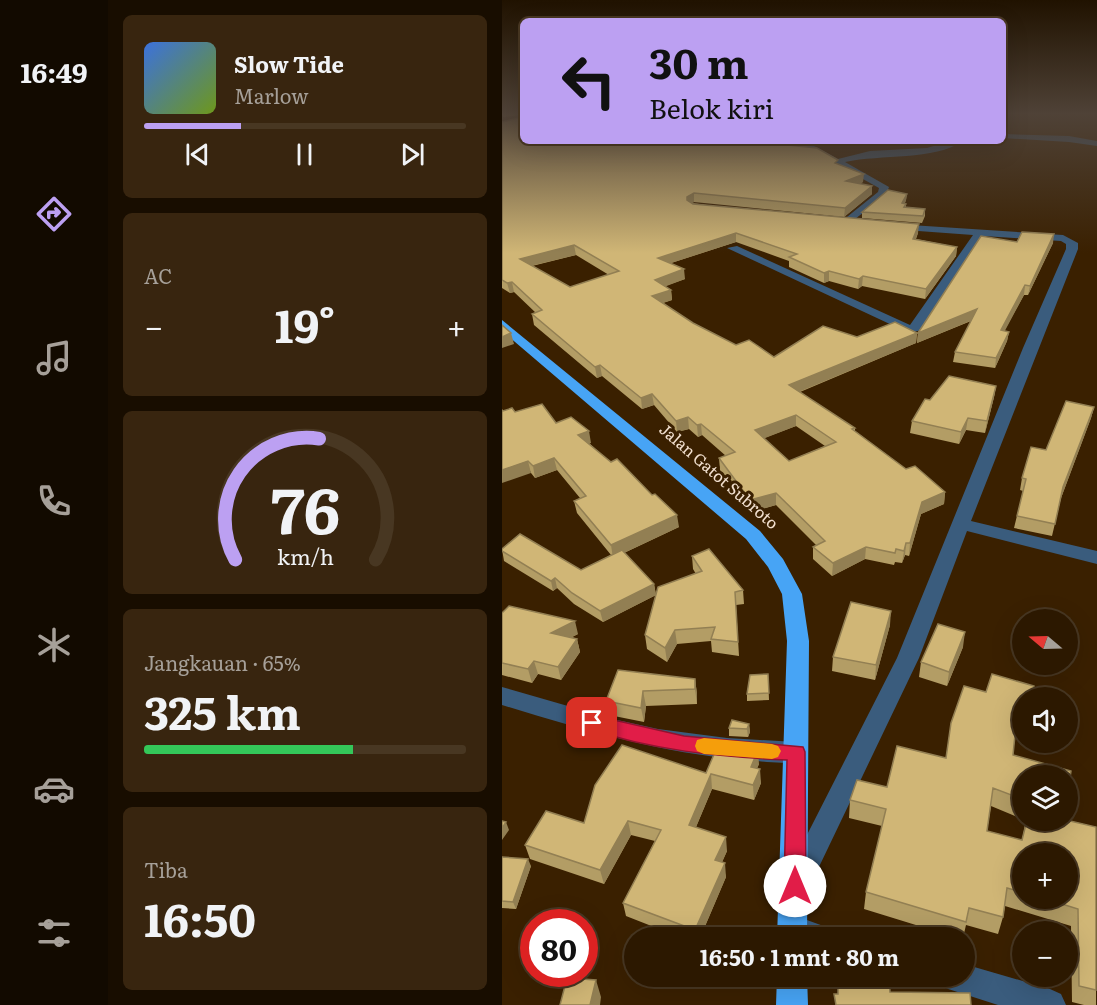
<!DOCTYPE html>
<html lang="id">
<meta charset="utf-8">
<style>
body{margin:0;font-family:Literata,serif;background:#38250f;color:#f1f3f6;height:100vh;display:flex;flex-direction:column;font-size:22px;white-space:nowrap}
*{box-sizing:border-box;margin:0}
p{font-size:20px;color:#a6a099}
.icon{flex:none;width:33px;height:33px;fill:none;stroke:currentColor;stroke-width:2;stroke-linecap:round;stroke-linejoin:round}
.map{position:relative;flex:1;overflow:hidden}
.sheet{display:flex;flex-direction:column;gap:15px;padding:15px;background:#180d00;width:394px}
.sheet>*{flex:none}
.banner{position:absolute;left:18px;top:18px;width:486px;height:126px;border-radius:9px;box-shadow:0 6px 24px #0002,0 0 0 2px #483722;background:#bca0f2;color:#111;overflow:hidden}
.needle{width:39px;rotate:289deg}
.controls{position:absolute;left:510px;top:609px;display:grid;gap:12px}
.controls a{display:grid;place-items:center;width:66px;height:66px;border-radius:50%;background:#2c1800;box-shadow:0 6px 24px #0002,0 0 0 2px #483722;font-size:30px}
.speed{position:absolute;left:18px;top:909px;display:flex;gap:12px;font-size:30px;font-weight:700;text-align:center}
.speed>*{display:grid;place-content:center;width:78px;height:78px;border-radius:50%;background:#2c1800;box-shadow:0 6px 24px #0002,0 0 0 2px #483722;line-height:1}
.speed .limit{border:9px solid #d22;background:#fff;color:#111}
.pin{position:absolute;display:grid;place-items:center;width:51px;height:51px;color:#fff;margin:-26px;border-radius:12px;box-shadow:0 3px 9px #0006}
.me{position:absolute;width:66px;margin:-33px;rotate:0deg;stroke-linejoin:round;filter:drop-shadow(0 0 4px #0008)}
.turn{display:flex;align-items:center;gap:21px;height:126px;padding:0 30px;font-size:27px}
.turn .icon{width:78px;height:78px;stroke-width:2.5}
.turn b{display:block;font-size:42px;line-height:51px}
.big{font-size:45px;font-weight:700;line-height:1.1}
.sheet .tile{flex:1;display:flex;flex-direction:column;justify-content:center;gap:9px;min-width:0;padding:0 21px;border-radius:9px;background:#38250f}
.sheet .dial{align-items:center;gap:0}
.dial svg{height:156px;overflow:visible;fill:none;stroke:#483722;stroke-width:7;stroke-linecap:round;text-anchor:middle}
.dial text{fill:#f1f3f6;stroke:none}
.song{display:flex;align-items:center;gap:18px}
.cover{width:72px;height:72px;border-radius:9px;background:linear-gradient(135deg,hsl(220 70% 55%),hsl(80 70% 35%))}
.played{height:6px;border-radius:3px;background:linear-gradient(90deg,#bca0f2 30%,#483722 30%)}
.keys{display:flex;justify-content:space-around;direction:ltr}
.heat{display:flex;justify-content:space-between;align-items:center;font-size:33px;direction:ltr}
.charge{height:9px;border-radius:4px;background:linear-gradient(90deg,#34c759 65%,#483722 0)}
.trip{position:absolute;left:122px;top:927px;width:351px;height:60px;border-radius:30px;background:#2c1800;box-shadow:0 6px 24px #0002,0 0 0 2px #483722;font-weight:700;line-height:60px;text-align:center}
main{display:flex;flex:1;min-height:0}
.tab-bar{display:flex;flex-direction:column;width:108px;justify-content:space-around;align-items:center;background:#120a00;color:#a6a099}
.tab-bar .icon{width:42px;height:42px}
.tab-bar .active{color:#bca0f2}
.tab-bar b{font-size:27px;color:#f1f3f6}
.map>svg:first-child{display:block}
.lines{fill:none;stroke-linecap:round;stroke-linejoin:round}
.minor{fill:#3a5c7d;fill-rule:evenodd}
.highway{fill:#47a4f5;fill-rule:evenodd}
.wall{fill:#b39d65;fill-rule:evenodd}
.shaded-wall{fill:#927f53}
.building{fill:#d0b676;stroke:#927f53;stroke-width:1.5;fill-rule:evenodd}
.route{fill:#e11d48;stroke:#92132f;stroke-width:1.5}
.slow{fill:#f59e0b}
.labels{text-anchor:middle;stroke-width:6;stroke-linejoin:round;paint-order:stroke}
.street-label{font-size:16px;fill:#f2e0cf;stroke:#3a2000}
</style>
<main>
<nav class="tab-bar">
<b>16:49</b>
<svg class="icon active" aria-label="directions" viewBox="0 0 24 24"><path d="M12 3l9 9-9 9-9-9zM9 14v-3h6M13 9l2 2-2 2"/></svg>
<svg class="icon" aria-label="music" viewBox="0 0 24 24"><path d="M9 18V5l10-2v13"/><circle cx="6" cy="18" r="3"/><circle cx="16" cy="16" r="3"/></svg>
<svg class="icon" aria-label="phone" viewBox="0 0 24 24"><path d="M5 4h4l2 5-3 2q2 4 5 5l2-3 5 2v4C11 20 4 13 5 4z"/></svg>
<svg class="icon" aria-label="climate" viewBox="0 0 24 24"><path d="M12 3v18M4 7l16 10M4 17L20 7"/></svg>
<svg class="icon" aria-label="car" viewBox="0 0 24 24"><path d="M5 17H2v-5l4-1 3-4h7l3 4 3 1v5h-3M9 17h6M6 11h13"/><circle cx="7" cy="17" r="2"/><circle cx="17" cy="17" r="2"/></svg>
<svg class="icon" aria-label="filters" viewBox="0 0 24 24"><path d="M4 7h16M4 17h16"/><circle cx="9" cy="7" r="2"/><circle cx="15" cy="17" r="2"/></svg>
</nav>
<section class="sheet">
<div class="tile">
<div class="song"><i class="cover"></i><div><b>Slow Tide</b><p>Marlow</p></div></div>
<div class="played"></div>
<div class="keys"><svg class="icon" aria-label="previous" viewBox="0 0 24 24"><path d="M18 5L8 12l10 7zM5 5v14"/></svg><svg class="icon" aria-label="pause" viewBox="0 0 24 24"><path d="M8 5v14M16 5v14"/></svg><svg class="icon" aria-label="next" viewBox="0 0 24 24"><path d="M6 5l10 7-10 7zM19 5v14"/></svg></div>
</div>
<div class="tile"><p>AC</p>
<div class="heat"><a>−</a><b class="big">19°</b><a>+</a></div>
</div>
<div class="tile dial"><svg viewBox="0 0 100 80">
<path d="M14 69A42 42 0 1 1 86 69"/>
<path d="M14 69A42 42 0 0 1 57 7" stroke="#bca0f2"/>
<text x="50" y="56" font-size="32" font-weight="700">76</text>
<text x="50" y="72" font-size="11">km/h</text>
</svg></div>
<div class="tile"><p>Jangkauan · 65%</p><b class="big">325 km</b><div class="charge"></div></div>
<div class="tile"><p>Tiba</p><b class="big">16:50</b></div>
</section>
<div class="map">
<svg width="595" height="1005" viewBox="0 0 595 1005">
<rect width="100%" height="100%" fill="#3a2000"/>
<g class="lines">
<!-- minor -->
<path class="minor" d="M501 134 567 136 595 141V146L567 142 501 138Z
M293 141H303L336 159 368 151 425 148 448 141H461C432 161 379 154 343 162L387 187 384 195 344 226 340 225V221L376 192 377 188Z
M393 224 561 235 576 243V249L469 521 595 551V564L465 531 417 658 304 894 294 897 284 894 280 884 395 658 521 348 564 249V244L559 241 481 236 420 330 407 333 225 248 235 246 408 325 471 235 389 229V225Z
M0 687 111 719 156 729 225 738 294 742 303 745 306 752 303 759C285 766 262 761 243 760 158 753 81 730 0 705Z
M291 915 327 928 332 938H279L276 930 281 920Z
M462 964 548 989 559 994 564 1005H496L440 987 436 976H462Z"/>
<!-- highway -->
<path class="highway" d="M0 320 258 531 281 559 300 594 307 641 305 938H275L285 641 280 594 266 567 244 539 0 331Z
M275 976H305L306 1005H274Z"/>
</g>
<!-- wall -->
<path class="wall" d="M0 122 21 141H252L251 142 336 164 361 182 357 184 370 194 342 217 192 202 190 203 416 233 414 239 455 247 454 256 423 299 360 286 356 289 327 281 322 283 287 267V261L234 242 169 263 183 279 163 286 169 290 170 300 161 303 191 323 234 345 272 357 355 337 415 333 414 343 298 392 353 428V431L404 469 443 492 442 504 419 514 407 556 403 555 400 563 393 562 392 565 363 559 330 576 311 559V547L314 545 274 505 249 512 218 470 217 458 224 456 200 435 196 437 187 429 175 432 152 405 140 409 100 376 95 378 32 325 30 314 34 313 12 292 8 293 0 288ZM74 255 107 275 68 287 30 266ZM294 426 323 446 287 461 262 438Z
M405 194 404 200 403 203 404 204V207L423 209V216L420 223 360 218V212Z
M515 242 551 243 526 295H522L502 331 507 332 505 341 493 368 451 362 453 352 469 321 415 343 416 333Z
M494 386 492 397 483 433 464 430 457 444 408 433 410 421 428 400Z
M592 407 589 418 559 498 550 536 512 528 521 491 518 490 520 478 544 450Z
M1 411 13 412 54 423 89 443H87L177 527 122 553 152 584 154 595 101 622 72 604 55 588 51 591 2 561 0 549 79 570 109 555 75 513 72 501 78 498 55 470 33 478 29 473Z
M190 556 241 590 242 604 234 605 237 656 210 652 209 641 175 644 165 662 145 649 143 635 194 574 191 569Z
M0 613 76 634 70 637 75 639 78 652 59 680 36 674 30 683 0 675Z
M388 625 373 680 330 671 331 657Z
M461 647 445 686 417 677 419 662Z
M116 670 193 679 195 694V704L144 706 142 722 107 715 104 701Z
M266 674 267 700 245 701V694Z
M484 692 520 698V731L519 736 513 734 511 755 520 776V819L489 806 485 831 520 840 524 820H564L594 827V1005H582L570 1002 569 926 503 906 501 917 496 934 464 925 461 938H456L362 909 364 892 380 826 347 818 348 800 385 787 443 758ZM520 854 566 898H520Z
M247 724 248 732 246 737 227 736V728Z
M257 764 255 768 259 783 252 800 210 789 194 827 225 851 220 862 224 877 198 938H180L124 916 121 903 153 841 129 835 102 884 28 859 23 845 82 823 204 773Z
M0 857 29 866 14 909 0 908Z"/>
<!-- shaded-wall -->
<path class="shaded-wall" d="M0 113H20V115L1 117Z
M362 174 361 182 344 190V181Z
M370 186V194L342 217 343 208Z
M192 193V202L186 205 185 197Z
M405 194 404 200 400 210V203Z
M417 224 416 233 410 248 411 239Z
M234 233V242L157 267 156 258Z
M552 234 551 243 526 295 528 286Z
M72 245 74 255 20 268 18 259Z
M455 247 454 256 423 299 424 289Z
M182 269 183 279 154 290 153 280Z
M327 271V281L322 283V273Z
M361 276 360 286 356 289 357 279Z
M10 282 12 292 8 293 5 283Z
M523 285 522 295 498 340 499 330Z
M169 290 170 300 151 306 150 296Z
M475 309 473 319 415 343 416 333Z
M507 332 505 341 493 368 494 358Z
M9 333 12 344 0 348V337Z
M415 333 414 343 287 396V385Z
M98 365 100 376 95 378 93 367Z
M494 386 492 397 483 433 485 421Z
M150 394 152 405 140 409 139 398Z
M592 407 589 418 559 498 561 487Z
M294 415V426L253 442V430Z
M186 417 187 429 175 432 174 421Z
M466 418 464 430 457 444 459 432Z
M199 424 200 435 196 437 195 425Z
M87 431 89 443 79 447 76 435Z
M52 458 55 470 33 478 31 466Z
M26 461 29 473 0 483V470Z
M443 492 442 504 419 514 407 556 408 543 420 502Z
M274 493V505L249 512 248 500Z
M175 515 177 527 111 558 109 545Z
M404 543 403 555 400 563 402 551Z
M364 547 363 559 330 576 331 563Z
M53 578 55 588 51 591 49 581Z
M152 584 154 595 101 622 98 611Z
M389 611 388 625 373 680 374 665Z
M73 621 76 634 53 646 49 633Z
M173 630 175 644 165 662 163 648Z
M463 632 461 647 445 686 447 672Z
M75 639 78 652 59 680 56 667Z
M32 661 36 674 30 683 26 669Z
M193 679 195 694V704L193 689Z
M141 691 144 706 142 722 139 708Z
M247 724 248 732 246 737 245 729Z
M256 750 257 764 250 781 249 767Z
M258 769 259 783 252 800 251 785Z
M209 774 210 789 189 839 187 825Z
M126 821 129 835 102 884 98 870Z
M4 822 7 830 0 840V828Z
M224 837 225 851 215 874 213 860Z
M26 859 29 866 14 909 11 902Z
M223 863 224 877 198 938H194L193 930Z
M94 980 99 997 98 1005H88Z"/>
<!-- building -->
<path class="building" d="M21 117V141H245L315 148 336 160 333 163 362 174 344 181 370 186 343 208 192 193 185 197V200L191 204 417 224 411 239 455 247 424 289 361 276 357 279 327 271 322 273 287 257 295 254 234 233 156 258 182 269 153 280 169 290 150 296 191 323 234 345 247 340 272 357 321 326 355 337 393 322 415 333 287 385 353 428 350 429 404 469 413 466 443 492 420 502 408 543H404L402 551 394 549 393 553 364 547 331 563 311 547 323 541 274 493 248 500 217 458 233 452 199 424 195 425 186 417 174 421 150 394 139 398 98 365 93 367 30 314 40 310 10 282 5 283 0 280V122ZM72 245 117 271 68 287 18 259ZM294 415 334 442 287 461 253 430Z
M386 190 405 194 400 203 404 204 402 207 423 209 421 216 360 212Z
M520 232 552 234 528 286 523 285 499 330 507 332 494 358 453 352 475 309 416 333 479 236 515 242Z
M0 325 9 333 0 337Z
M447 376 494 386 485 421 466 418 459 432 410 421 423 399 428 400Z
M564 401 592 407 561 487 553 524 515 516 524 479 520 478 529 447 544 450Z
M40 404 54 423 69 417 87 431 76 435 109 462 115 459 150 495 153 494 175 515 109 545 72 501 84 496 52 458 31 466 26 461 0 470V410L1 411 10 408 13 412Z
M18 534 79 570 120 550 152 584 98 611 70 593 53 578 49 581 0 551V549Z
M207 549 241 590 233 592 236 642 209 639 213 627 173 630 163 648 143 635 156 587 200 571 190 556Z
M349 602 389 611 374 665 331 657Z
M7 606 73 621 49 633 75 639 56 667 32 661 26 669 0 663V613Z
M436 624 463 632 447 672 419 662Z
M116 670 193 679V689L141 691 139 708 104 701Z
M266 674 267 693 245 694 248 675Z
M490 674 532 686 529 698H520V717L515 715 511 755 569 771 566 790V776H520V799L491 788 485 831 520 840 525 820H564L594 827V990L577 986 576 909 541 898H566V854H520V892L505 888 501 917 467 908 464 922 364 892 384 809 348 800 355 780 385 787 395 746 444 758 449 723 462 686 484 692Z
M230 720 247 724 245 729 227 728Z
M120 745 204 773 216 745 256 750 249 767 258 769 251 785 209 774 187 825 224 837 213 860 223 863 193 930 121 903 159 830 126 821 98 870 23 845 44 811 82 823 93 785Z
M0 821 4 822 0 828Z
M0 857 26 859 11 902 0 901Z
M336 976H387L388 992 468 993 469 1005H334L332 994H336Z
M65 978 94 980 88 1005H58Z"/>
<!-- sky -->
<linearGradient id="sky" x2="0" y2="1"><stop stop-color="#201200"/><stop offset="0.45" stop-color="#4f4237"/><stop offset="1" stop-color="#4f4237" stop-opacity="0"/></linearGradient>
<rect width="595" height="253" fill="url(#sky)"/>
<!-- route -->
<path class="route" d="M90 715 182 736 301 747 303 752 304 886 301 893 293 896 286 893 282 886 285 760C217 757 148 750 84 728L81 723 84 718Z"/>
<!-- slow -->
<path class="slow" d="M202 738 270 744 276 746 279 751 276 757 270 759 202 754 195 751 193 746 195 740Z"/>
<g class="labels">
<!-- street labels -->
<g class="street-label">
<text transform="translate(217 476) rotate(41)" y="6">Jalan Gatot Subroto</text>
</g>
</g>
</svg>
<div class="controls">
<a><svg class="needle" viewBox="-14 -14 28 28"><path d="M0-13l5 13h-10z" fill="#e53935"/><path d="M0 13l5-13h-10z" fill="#a6a099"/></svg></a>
<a><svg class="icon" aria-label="sound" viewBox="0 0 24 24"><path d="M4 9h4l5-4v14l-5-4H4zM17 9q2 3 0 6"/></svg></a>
<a><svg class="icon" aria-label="layers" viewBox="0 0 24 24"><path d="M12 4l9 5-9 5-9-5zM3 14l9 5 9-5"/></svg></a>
<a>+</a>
<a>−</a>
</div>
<div class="speed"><div class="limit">80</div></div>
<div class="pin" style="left:90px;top:723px;background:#d93025"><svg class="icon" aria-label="arrive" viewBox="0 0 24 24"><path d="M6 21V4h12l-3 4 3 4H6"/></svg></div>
<svg class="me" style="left:293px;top:886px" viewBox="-20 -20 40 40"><circle r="19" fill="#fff"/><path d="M0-13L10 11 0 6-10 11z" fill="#e11d48"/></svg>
<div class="trip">16:50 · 1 mnt · 80 m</div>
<div class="banner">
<div class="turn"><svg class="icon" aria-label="left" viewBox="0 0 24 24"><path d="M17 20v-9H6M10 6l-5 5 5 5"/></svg><div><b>30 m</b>Belok kiri</div></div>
</div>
</div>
</main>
